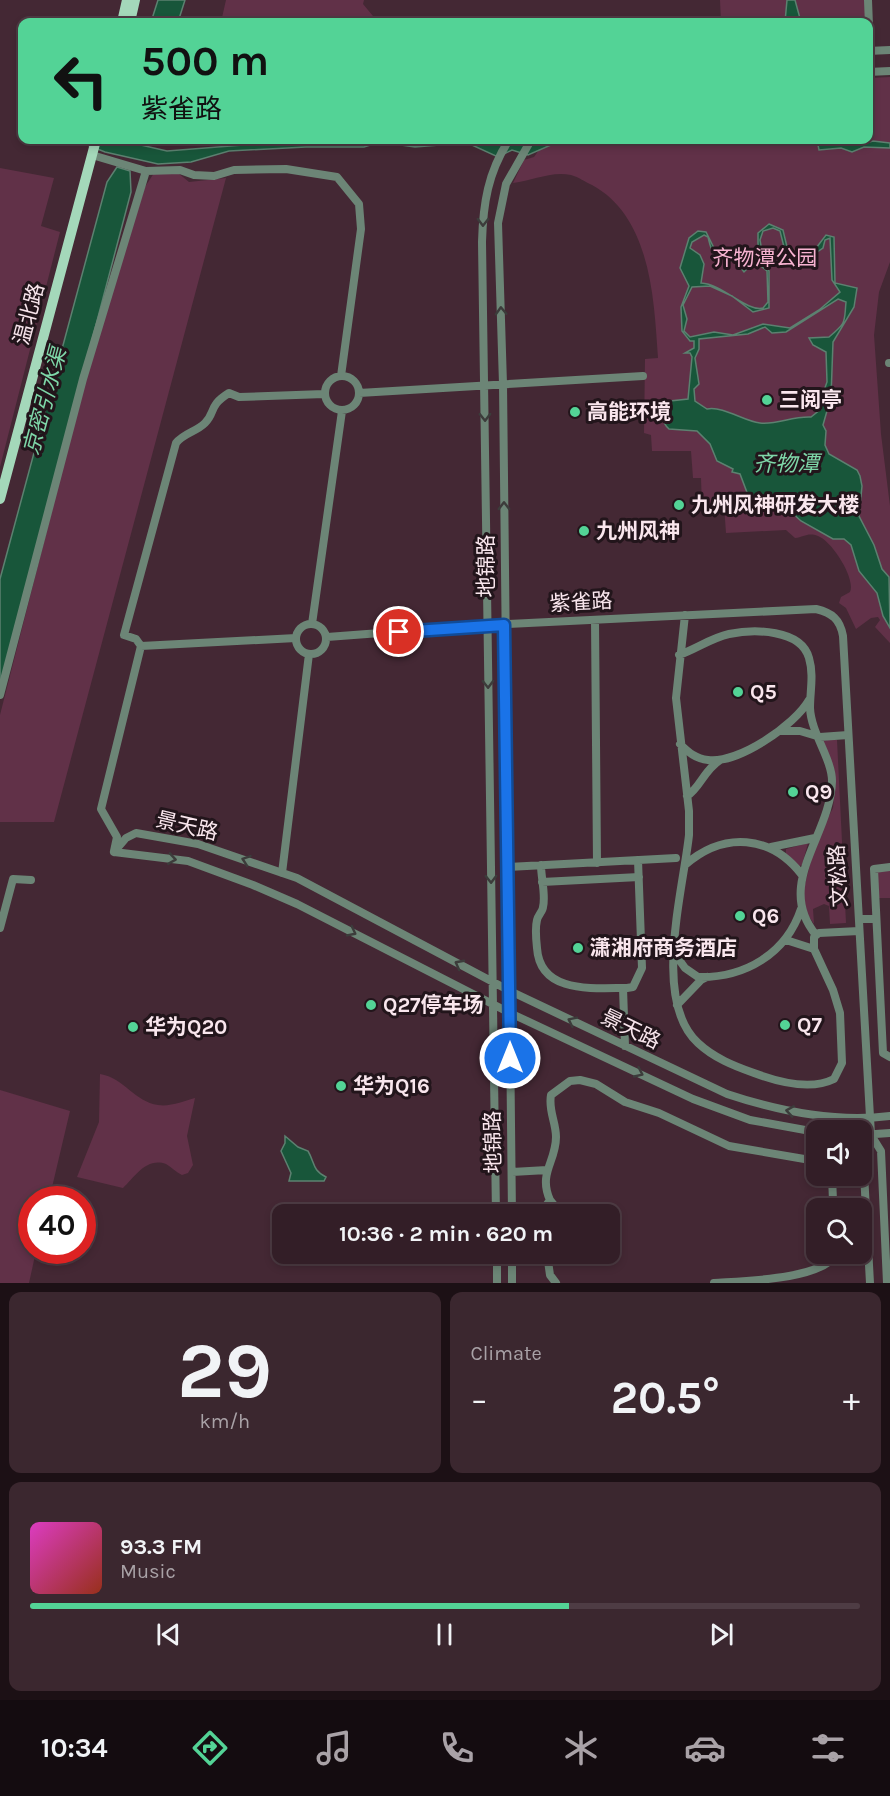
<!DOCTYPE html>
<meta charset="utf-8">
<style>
body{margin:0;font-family:Karla,"Noto Sans SC",sans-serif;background:#3b272f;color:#f1f3f6;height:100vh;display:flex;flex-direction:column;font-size:22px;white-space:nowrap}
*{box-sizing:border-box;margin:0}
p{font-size:20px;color:#a9a2a7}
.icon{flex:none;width:33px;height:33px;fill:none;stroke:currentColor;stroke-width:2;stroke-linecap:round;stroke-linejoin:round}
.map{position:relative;height:1283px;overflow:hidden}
.panel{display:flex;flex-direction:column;gap:9px;padding:9px;background:#1c1015;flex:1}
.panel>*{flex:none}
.top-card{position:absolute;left:18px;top:18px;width:855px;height:126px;border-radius:12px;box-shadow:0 3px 9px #0003,0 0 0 2px #4e3c44;background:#53d396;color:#111;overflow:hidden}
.buttons{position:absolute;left:806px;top:1120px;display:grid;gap:12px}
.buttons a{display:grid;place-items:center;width:66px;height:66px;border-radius:12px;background:#331e27;box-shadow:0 3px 9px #0003,0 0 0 2px #4e3c44;font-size:30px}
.speed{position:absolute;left:18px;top:1186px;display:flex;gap:12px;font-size:30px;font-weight:700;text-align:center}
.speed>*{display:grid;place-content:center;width:78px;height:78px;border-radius:50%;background:#331e27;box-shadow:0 3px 9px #0003,0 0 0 2px #4e3c44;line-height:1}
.speed .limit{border:9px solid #d22;background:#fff;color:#111}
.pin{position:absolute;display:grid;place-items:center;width:51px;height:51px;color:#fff;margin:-26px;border:3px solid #fff;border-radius:50%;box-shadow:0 2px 6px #0007}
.me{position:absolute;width:66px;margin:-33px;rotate:0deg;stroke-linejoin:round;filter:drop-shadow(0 0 4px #0008)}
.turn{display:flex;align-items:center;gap:21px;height:126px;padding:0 24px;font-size:27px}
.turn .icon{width:78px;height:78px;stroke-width:2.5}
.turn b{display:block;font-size:42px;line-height:51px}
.big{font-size:45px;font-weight:700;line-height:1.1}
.panel .tile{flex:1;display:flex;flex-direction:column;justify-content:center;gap:9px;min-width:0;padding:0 21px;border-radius:12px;background:#3b272f}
.panel .dial{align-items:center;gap:0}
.dial b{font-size:78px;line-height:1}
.song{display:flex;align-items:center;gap:18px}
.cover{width:72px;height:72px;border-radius:9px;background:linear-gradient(135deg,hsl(310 70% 55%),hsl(10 70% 35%))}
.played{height:6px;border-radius:3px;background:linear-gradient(90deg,#53d396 65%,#4e3c44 65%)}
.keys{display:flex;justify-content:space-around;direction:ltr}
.heat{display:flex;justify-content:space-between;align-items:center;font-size:33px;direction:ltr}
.panel .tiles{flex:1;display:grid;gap:9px;grid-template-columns:1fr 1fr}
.tile:last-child{grid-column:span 2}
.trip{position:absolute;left:272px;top:1204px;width:348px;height:60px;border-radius:12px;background:#331e27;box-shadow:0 3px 9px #0003,0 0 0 2px #4e3c44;font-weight:700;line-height:60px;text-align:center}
.menu{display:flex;height:96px;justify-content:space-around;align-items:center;background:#140c10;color:#a9a2a7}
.menu .icon{width:42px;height:42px}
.menu .active{color:#53d396}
.menu b{font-size:27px;color:#f1f3f6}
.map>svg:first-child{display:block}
.green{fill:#613148}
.water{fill:#18563a;stroke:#5c8170;stroke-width:1.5;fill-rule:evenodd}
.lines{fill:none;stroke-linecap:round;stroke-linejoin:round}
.minor{stroke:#6c8576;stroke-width:8}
.major{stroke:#a4d8ba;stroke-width:10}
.oneway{stroke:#3c3c3b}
.route-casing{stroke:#114b97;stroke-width:15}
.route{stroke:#1a73e8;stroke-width:10}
.poi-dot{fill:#53d396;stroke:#22151b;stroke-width:2}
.labels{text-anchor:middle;stroke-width:6;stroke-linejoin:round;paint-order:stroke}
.park-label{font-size:21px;fill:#f8b3d1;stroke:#22151b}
.street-label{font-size:21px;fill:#f9e6ed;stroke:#22151b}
.poi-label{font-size:21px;font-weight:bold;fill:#f9e6ed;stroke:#22151b;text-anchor:start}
.water-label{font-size:22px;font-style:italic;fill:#7ed7a8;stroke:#22151b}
</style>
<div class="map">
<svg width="890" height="1283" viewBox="0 0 890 1283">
<rect width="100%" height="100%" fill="#442834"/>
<!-- green -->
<path class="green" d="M226 0H364L363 4 378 22H221Z
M720 0H865L866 22H721Z
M890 77V262L879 292 874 335 881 434 890 506V643L875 627 880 620 878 617 871 618 856 629 846 608 839 603 841 597 850 592C856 579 832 541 818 536 808 532 804 537 795 538L786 530 726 533 724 505 702 507 701 478H693L691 451H652L651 435 644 433 645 359 658 358C654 299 651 217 592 185 585 182 579 177 571 175 550 171 533 181 513 183L524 160 534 157 546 140H868L869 78Z
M0 168 54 178 41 226 60 232 0 467Z
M154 173H178L189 182 226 178 54 822H0V715L91 357 145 187Z
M832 739 837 740 846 923 830 924 829 906 824 904 813 909 814 924 804 909V888L816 841 833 808 835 788 823 741Z
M808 843 802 865 797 867 786 854V849Z
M890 869V898H879L877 872Z
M100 1074C124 1078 135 1102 158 1105 170 1107 184 1101 195 1098L187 1136 193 1165 188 1173 182 1175C176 1172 171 1167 166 1164 146 1157 135 1177 123 1188L77 1177 99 1122Z
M0 1090 70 1111 49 1200H32V1251H36L29 1283H0Z"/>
<!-- water -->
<path class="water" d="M158 0H185L178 22H151Z
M787 0H795L801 22H785Z
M75 140H119L167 151 267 143 403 140V143C412 146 431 148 438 142L417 140H574L560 141 528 155 512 150 498 157 472 145 452 144 415 147 380 142 364 147H306L229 151 191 162 158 164 105 152Z
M817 140H866L862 144 873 141 890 143V148L864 147 852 152 841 148 819 150Z
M117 167 130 171 131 192 0 689V579L107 182Z
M769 224 783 230 788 251 791 254 803 247 808 253 813 252 826 235 834 237 835 283 857 288 854 307 833 342 831 397 823 425 826 431 825 445 829 454 857 470 860 476 862 486 859 516 874 545 882 569 889 577 890 628 883 616 877 593 859 571 851 545 844 539H833L801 521 790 511 783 510 782 504H748L757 497 748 495 740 474 732 472 733 469 717 461 710 444 697 431 669 429C659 420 664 411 670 401L688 399 692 357 690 353H685L694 348V341H690L682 331 681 307 689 286 680 268 689 238 698 231 706 232 718 256 730 258 742 264 754 260 758 250V233ZM773 228 780 231 785 251 790 256 804 251 811 256 823 248 825 240 830 238 832 280 840 292 819 310 790 328 763 324 733 335 714 332 690 337 684 331 687 319 683 305 692 287 710 286 732 296 753 312 769 308V271L764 263 760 240 763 231ZM704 235 708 237C714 262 714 255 736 262L744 272 751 265 757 263 767 271 768 302 763 308C746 312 723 284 701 283L704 264 700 255 690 248 692 242ZM838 299 846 302C844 323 847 322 829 337L809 338 813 345 826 352 827 382 819 405 821 409 811 417C792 416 777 425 760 423 743 421 724 406 707 409L695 401 694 389 699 384 695 358 699 349V339L748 334 765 327 772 333 786 332Z
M285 1136 298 1147 308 1151C315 1163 312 1170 326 1177L324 1181H289L291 1173 281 1151 285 1143Z"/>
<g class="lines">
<!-- minor -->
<path class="minor" d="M868 0 870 51
M868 51 890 50
M868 72 890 71
M92 155 146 171 180 170 194 175 214 176 234 170 286 169 337 177 359 204 361 229 341 376
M889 363H890
M325 393a17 17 0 1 1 34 0a17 17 0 1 1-34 0Z
M359 393 643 376
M685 615 676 698 689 811V835C683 891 652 1001 698 1043 714 1058 734 1066 754 1073 778 1082 810 1091 834 1079L842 1063 840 1013 833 990 814 949V937L819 933 859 931
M595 620 597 863
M296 639a15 15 0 1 1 30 0a15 15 0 1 1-30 0Z
M312 624 342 411
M327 637 487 625 816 609C832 613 840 619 843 636L870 1117 871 1135 863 1155 870 1283
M141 646 296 638
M679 655C696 649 711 638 729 634 754 629 801 629 809 658 814 675 810 691 810 708 811 733 832 759 832 781 831 835 774 884 816 935
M0 695 83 379 146 171
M782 731H800L820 737 848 735
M680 744C688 752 696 759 708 760 738 764 795 725 809 700
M687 796C700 788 704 770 720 760
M771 847 815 838
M114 851 117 837 101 809 141 646 136 639 124 635 176 443C184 433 196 432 205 423 216 412 208 406 229 393L239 397 324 394
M114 852 126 838 136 833 198 844 297 878 510 991 727 1094C778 1111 835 1123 890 1116
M114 852 188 861 253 885 297 904 510 1013 693 1099 750 1120 816 1132
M541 865C541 878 546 895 543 907 543 911 538 915 537 920 535 928 536 939 537 948 540 994 593 988 627 988L633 987 642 968 638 860
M685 865C724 831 771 835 802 875
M508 867 676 858
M890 867 874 869 883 1053 890 1057
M282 873 309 654
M542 882 639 877
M859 919H876
M0 928 13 879 31 880
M786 940 814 949
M675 954 685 968 698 977C745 978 786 954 801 909
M623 988 625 1046
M677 1005 701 980 707 977
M861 1135 890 1133
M871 1135 881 1151 887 1283
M512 1172 547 1170
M832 1176 833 1201 837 1209
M550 1200 562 1215
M496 1215 482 242C483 204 488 172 509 140
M512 1215 503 384 498 223 506 184 531 140
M539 1215 550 1200C538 1173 556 1162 556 1137 556 1122 548 1110 551 1095L570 1081 580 1080 596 1084 625 1102 659 1113 729 1146 816 1161
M497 1254V1283
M512 1254V1283
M547 1254 550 1275 556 1283
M714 1283C742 1281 822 1280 836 1254"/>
<!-- major -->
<path class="major" d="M122 22 127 0
M130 22 135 0
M0 499 96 140"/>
</g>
<!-- one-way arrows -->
<defs><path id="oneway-chevron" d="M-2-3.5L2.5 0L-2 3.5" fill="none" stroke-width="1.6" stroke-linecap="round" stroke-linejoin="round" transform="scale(1.5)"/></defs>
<g class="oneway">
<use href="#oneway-chevron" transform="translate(483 222) rotate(91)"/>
<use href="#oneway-chevron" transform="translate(501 311) rotate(-92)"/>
<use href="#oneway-chevron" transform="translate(485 417) rotate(89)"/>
<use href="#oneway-chevron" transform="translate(504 506) rotate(-90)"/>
<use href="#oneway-chevron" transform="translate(488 684) rotate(89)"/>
<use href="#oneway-chevron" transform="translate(172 859) rotate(9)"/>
<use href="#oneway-chevron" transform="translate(246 860) rotate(-161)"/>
<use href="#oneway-chevron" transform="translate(491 879) rotate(89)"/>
<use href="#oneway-chevron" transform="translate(352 932) rotate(27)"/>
<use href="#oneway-chevron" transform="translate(459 964) rotate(-152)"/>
<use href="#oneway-chevron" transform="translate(572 1021) rotate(-154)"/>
<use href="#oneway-chevron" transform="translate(639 1073) rotate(25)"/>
<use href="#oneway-chevron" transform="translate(790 1111) rotate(-171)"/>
</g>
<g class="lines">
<defs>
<path id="route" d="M399 632 504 625 510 1058"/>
</defs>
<!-- route casing -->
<use href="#route" class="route-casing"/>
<!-- route -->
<use href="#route" class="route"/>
</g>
<!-- markers -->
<g class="poi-dot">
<circle cx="767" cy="400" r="6"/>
<circle cx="575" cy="412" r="6"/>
<circle cx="679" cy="505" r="6"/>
<circle cx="584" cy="531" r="6"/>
<circle cx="738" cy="692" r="6"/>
<circle cx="793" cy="792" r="6"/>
<circle cx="740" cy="916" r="6"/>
<circle cx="578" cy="948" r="6"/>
<circle cx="371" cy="1005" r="6"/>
<circle cx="785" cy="1025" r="6"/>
<circle cx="133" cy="1027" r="6"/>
<circle cx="341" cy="1086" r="6"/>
</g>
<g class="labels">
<!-- park labels -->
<g class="park-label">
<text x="765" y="265">齐物潭公园</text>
</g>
<!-- street labels -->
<g class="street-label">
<text transform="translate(29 314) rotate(-75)" y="7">温北路</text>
<text transform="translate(486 566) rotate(-90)" y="7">地锦路</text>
<text transform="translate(581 602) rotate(-3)" y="7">紫雀路</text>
<text transform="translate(187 826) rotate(13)" y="7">景天路</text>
<text transform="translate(838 876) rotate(-93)" y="7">文松路</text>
<text transform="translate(631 1029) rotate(26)" y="7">景天路</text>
<text transform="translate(493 1142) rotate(-91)" y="7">地锦路</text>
</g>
<!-- poi labels -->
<g class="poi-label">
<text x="779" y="407">三阅亭</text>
<text x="587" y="419">高能环境</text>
<text x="691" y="512">九州风神研发大楼</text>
<text x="596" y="538">九州风神</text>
<text x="750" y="699">Q5</text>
<text x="805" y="799">Q9</text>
<text x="752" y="923">Q6</text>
<text x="590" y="955">潇湘府商务酒店</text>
<text x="383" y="1012">Q27停车场</text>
<text x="797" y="1032">Q7</text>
<text x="145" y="1034">华为Q20</text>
<text x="353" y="1093">华为Q16</text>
</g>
<!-- water labels -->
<g class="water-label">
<text transform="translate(44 401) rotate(-75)" y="8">京密引水渠</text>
<text x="786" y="471">齐物潭</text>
</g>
</g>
</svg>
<div class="buttons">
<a><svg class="icon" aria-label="sound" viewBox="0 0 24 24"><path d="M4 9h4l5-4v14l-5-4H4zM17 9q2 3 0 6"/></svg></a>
<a><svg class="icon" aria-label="search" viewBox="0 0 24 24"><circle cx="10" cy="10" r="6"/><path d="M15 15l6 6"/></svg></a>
</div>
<div class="speed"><div class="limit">40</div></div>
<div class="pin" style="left:399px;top:632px;background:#d93025"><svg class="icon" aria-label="arrive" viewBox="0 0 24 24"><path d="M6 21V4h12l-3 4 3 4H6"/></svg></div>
<svg class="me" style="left:510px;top:1058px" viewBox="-20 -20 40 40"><circle r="17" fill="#1a73e8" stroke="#fff" stroke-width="3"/><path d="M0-11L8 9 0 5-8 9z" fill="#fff"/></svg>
<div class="trip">10:36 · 2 min · 620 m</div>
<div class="top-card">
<div class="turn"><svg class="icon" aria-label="left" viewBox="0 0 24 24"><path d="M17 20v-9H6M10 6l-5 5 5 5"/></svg><div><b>500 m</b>紫雀路</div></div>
</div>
</div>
<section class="panel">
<div class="tiles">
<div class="tile dial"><b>29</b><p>km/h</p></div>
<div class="tile"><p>Climate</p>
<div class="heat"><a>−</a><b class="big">20.5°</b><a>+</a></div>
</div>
<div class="tile">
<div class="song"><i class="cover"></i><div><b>93.3 FM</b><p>Music</p></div></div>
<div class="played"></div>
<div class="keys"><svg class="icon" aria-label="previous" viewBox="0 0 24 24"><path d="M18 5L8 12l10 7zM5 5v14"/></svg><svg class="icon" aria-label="pause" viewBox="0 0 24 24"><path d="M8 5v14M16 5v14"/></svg><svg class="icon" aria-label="next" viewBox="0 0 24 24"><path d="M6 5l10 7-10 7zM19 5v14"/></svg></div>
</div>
</div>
</section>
<nav class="menu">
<b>10:34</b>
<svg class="icon active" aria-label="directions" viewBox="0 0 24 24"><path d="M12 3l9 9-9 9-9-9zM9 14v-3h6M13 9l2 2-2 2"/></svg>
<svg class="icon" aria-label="music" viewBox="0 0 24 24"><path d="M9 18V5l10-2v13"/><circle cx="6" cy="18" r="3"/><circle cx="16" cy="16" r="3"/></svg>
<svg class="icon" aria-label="phone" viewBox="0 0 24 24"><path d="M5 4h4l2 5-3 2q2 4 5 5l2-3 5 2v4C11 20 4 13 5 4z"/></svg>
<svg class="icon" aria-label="climate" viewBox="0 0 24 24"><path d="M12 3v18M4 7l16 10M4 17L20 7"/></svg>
<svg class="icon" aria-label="car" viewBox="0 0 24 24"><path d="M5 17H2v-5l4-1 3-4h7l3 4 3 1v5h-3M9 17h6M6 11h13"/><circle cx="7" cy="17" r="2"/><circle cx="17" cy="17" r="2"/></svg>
<svg class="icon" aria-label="filters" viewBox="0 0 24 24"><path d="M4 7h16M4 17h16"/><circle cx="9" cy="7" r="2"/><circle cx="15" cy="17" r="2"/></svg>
</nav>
